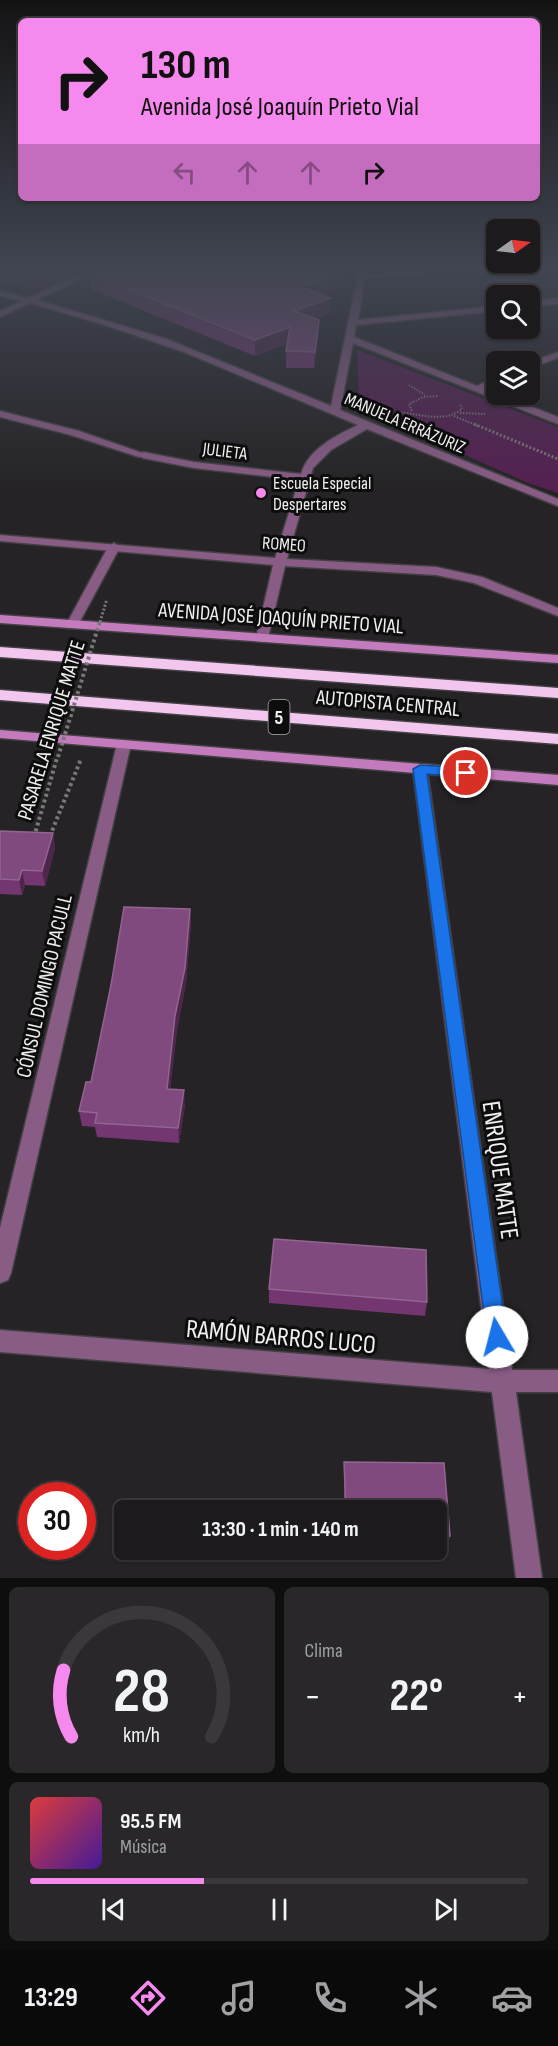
<!DOCTYPE html>
<html lang="es">
<meta charset="utf-8">
<style>
body{margin:0;font-family:"Sofia Sans Condensed",sans-serif;background:#292729;color:#f1f3f6;height:100vh;display:flex;flex-direction:column;font-size:22px;white-space:nowrap}
*{box-sizing:border-box;margin:0}
p{font-size:20px;color:#a0a1a3}
.icon{flex:none;width:33px;height:33px;fill:none;stroke:currentColor;stroke-width:2;stroke-linecap:round;stroke-linejoin:round}
.map{position:relative;height:1578px;overflow:hidden}
.side{display:flex;flex-direction:column;gap:9px;padding:9px;background:#0f0e0f;flex:1}
.side>*{flex:none}
.guide{position:absolute;left:18px;top:18px;width:522px;height:183px;border-radius:9px;box-shadow:0 2px 4px #0004,0 0 0 2px #3a383b;background:#f589ee;color:#111;overflow:hidden}
.needle{width:39px;rotate:76deg}
.fabs{position:absolute;left:486px;top:219px;display:grid;gap:12px}
.fabs a{display:grid;place-items:center;width:54px;height:54px;border-radius:9px;background:#1c1a1c;box-shadow:0 2px 4px #0004,0 0 0 2px #3a383b;font-size:30px}
.speed{position:absolute;left:18px;top:1482px;display:flex;gap:12px;font-size:30px;font-weight:700;text-align:center}
.speed>*{display:grid;place-content:center;width:78px;height:78px;border-radius:50%;background:#1c1a1c;box-shadow:0 2px 4px #0004,0 0 0 2px #3a383b;line-height:1}
.speed .limit{border:9px solid #d22;background:#fff;color:#111}
.pin{position:absolute;display:grid;place-items:center;width:51px;height:51px;color:#fff;margin:-26px;border:3px solid #fff;border-radius:50%;box-shadow:0 2px 6px #0007}
.me{position:absolute;width:66px;margin:-33px;rotate:352deg;stroke-linejoin:round;filter:drop-shadow(0 0 4px #0008)}
.turn{display:flex;align-items:center;gap:21px;height:126px;padding:0 24px;font-size:27px}
.turn .icon{width:78px;height:78px;stroke-width:2.5}
.turn b{display:block;font-size:42px;line-height:51px}
.lanes{display:flex;align-items:center;height:57px;padding:0 24px;background:#0003;justify-content:center;gap:30px;direction:ltr}
.lanes .off{opacity:.35}
.big{font-size:45px;font-weight:700;line-height:1.1}
.side .card{flex:1;display:flex;flex-direction:column;justify-content:center;gap:9px;min-width:0;padding:0 21px;border-radius:9px;background:#292729}
.side .dial{align-items:center;gap:0}
.dial svg{height:156px;overflow:visible;fill:none;stroke:#3a383b;stroke-width:7;stroke-linecap:round;text-anchor:middle}
.dial text{fill:#f1f3f6;stroke:none}
.song{display:flex;align-items:center;gap:18px}
.cover{width:72px;height:72px;border-radius:9px;background:linear-gradient(135deg,hsl(0 70% 55%),hsl(260 70% 35%))}
.played{height:6px;border-radius:3px;background:linear-gradient(90deg,#f589ee 35%,#3a383b 35%)}
.keys{display:flex;justify-content:space-around;direction:ltr}
.heat{display:flex;justify-content:space-between;align-items:center;font-size:33px;direction:ltr}
.side .tiles{flex:1;display:grid;gap:9px;grid-template-columns:1fr 1fr}
.card:last-child{grid-column:span 2}
.trip{position:absolute;left:114px;top:1500px;width:333px;height:60px;border-radius:9px;background:#1c1a1c;box-shadow:0 2px 4px #0004,0 0 0 2px #3a383b;font-weight:700;line-height:60px;text-align:center}
.menu{display:flex;height:96px;justify-content:space-around;align-items:center;background:#0b0a0b;color:#a0a1a3}
.menu .icon{width:42px;height:42px}
.menu .selected{color:#f589ee}
.menu b{font-size:27px;color:#f1f3f6}
.map>svg:first-child{display:block}
.green{fill:#542051}
.lines{fill:none;stroke-linecap:round;stroke-linejoin:round}
.pedestrian-casing{stroke:#424042;stroke-width:3}
.minor-casing{stroke:#424042;stroke-width:3}
.secondary-casing{stroke:#424042;stroke-width:3}
.motorway-casing{stroke:#424042;stroke-width:3}
.path-far2{stroke:#797879;stroke-width:2;stroke-dasharray:1.5 1.5;stroke-linecap:butt}
.path-far1{stroke:#797879;stroke-width:3;stroke-dasharray:2 2;stroke-linecap:butt}
.path{stroke:#797879;stroke-width:4;stroke-dasharray:3 3;stroke-linecap:butt}
.pedestrian{fill:#895c85;fill-rule:evenodd}
.minor{fill:#895c85;fill-rule:evenodd}
.secondary{fill:#c37bbd;fill-rule:evenodd}
.motorway{fill:#f3c6ef;fill-rule:evenodd}
.path-bridge-far1{stroke:#797879;stroke-width:3;stroke-dasharray:2 2;stroke-linecap:butt}
.path-bridge{stroke:#797879;stroke-width:4;stroke-dasharray:3 3;stroke-linecap:butt}
.wall{fill:#733670}
.shaded-wall{fill:#4e264c}
.building{fill:#804a7e;stroke:#926490;stroke-width:1.5}
.route{fill:#1a73e8;stroke:#114b97;stroke-width:1.5}
.poi-dot{fill:#f589ee;stroke:#0d0d0d;stroke-width:2}
.labels{text-anchor:middle;stroke-width:6;stroke-linejoin:round;paint-order:stroke}
.far-street-label{font-size:18px;fill:#f1f0f1;stroke:#0d0d0d}
.far-poi-label{font-size:18px;fill:#f1f0f1;stroke:#0d0d0d;text-anchor:start}
.shield{fill:#0d0d0d;stroke:#adacad;stroke-width:1.5}
.shield-label{font-size:20px;font-weight:bold;fill:#f1f0f1}
.street-label{font-size:21px;fill:#f1f0f1;stroke:#0d0d0d}
.near-street-label{font-size:26px;fill:#f1f0f1;stroke:#0d0d0d}
</style>
<div class="map">
<svg width="558" height="1578" viewBox="0 0 558 1578">
<rect width="100%" height="100%" fill="#252325"/>
<!-- green -->
<path class="green" d="M0 270H89L41 290 0 282Z
M357 350 558 427V493L528 483 359 408Z"/>
<g class="lines">
<defs>
<path id="pedestrian" d="M71 431H79L148 455 139 457 71 435Z
M114 543 120 547 78 625 77 628H67L66 625 108 547Z"/>
<path id="minor" d="M89 270H99L37 300 164 338 331 406 359 270H367L366 274 431 270 427 272 365 279 358 320 496 306V311L356 325 354 337 477 386 496 377V383L486 389 558 417V424L353 343 340 410 558 499V506L367 429 331 450 313 468 287 559 436 567 482 577 558 608V616L474 583 436 575 285 566 268 638 262 642 256 638 273 565 0 541V535L275 558 299 480 194 468 143 458 138 455 143 452 194 462 301 474C308 449 337 435 358 425L184 352 105 325 30 303 0 317V311L21 301 0 296V291L28 298Z
M558 298V304L530 306V302Z
M558 352V358L530 368V362Z
M0 411 79 431 80 433 75 436 0 417Z
M124 740 131 744 11 1273 8 1280 0 1283V1228L117 744Z
M420 764 427 769 512 1370H558V1392H516L542 1578H516L492 1392 0 1352V1330L489 1369 413 769Z"/>
<path id="secondary" d="M0 615 558 655V663L0 623Z
M0 730 558 775V785L0 738Z"/>
<path id="motorway" d="M0 647 558 688V698L0 657Z
M0 690 558 734V744L0 700Z"/>
</defs>
<!-- pedestrian casing -->
<use href="#pedestrian" class="pedestrian-casing"/>
<!-- minor casing -->
<use href="#minor" class="minor-casing"/>
<!-- secondary casing -->
<use href="#secondary" class="secondary-casing"/>
<!-- motorway casing -->
<use href="#motorway" class="motorway-casing"/>
<!-- path-far2 -->
<path class="path-far2" d="M409 385 425 395
M412 411 409 404 423 397 439 396
M389 412C413 411 443 425 462 409L460 404
M460 413 485 414
M454 416 478 426"/>
<!-- path-far1 -->
<path class="path-far1" d="M474 424 558 459"/>
<!-- path -->
<path class="path" d="M50 836 81 759
M34 837 57 758"/>
<!-- pedestrian -->
<use href="#pedestrian" class="pedestrian"/>
<!-- minor -->
<use href="#minor" class="minor"/>
<!-- secondary -->
<use href="#secondary" class="secondary"/>
<!-- motorway -->
<use href="#motorway" class="motorway"/>
<!-- path-bridge-far1 -->
<path class="path-bridge-far1" d="M100 622 107 599"/>
<!-- path-bridge -->
<path class="path-bridge" d="M58 757 100 621"/>
</g>
<!-- wall -->
<path class="wall" d="M90 274 337 289 322 295 331 298 330 313 315 319 319 320 318 336 314 368H286V351L288 343 255 356 91 289Z
M0 831 53 833 55 848 45 886 25 885 22 895 0 894Z
M190 909 191 923 186 983 177 1030 170 1089 185 1105 179 1143 97 1137 95 1127 82 1126 79 1111Z
M269 1289 427 1302 425 1316 269 1303Z
M344 1462 444 1463 450 1536 447 1549H436V1510H344Z"/>
<!-- shaded-wall -->
<path class="shaded-wall" d="M338 270H341L337 289 301 302V287Z
M331 298 330 313 294 327V311Z
M319 320 318 336 314 368 315 352Z
M290 327V342L255 356V340Z
M53 833 55 848 45 886 42 871Z
M22 870 25 885 22 895 19 880Z
M190 909 191 923 186 983 177 1030 168 1103 167 1089 175 1016Z
M184 1090 185 1105 179 1143 178 1128Z"/>
<!-- building -->
<path class="building" d="M101 270H338V274L301 287 331 298 294 311 319 320 315 352 286 351 290 327 255 340 90 274Z
M0 831 53 833 42 871 22 870 19 880 0 879Z
M124 907 190 909 185 968 175 1016 167 1089 184 1090 178 1128 95 1123 97 1113 79 1111 86 1082H91L111 985Z
M274 1239 426 1250 427 1302 269 1289Z
M344 1462 444 1463 450 1536H436V1510H346Z"/>
<!-- sky -->
<linearGradient id="sky" x2="0" y2="1"><stop stop-color="#141314"/><stop offset="0.55" stop-color="#404551"/><stop offset="1" stop-color="#404551" stop-opacity="0"/></linearGradient>
<rect width="558" height="491" fill="url(#sky)"/>
<!-- route -->
<path class="route" d="M420 765 466 768 472 773 466 777 427 774 507 1337 504 1344 497 1347 490 1344 487 1337 413 769Z"/>
<!-- markers -->
<circle class="poi-dot" cx="261" cy="493" r="6"/>
<g class="labels">
<!-- far-street labels -->
<g class="far-street-label">
<text transform="translate(405 423) rotate(23)" y="6">MANUELA ERRÁZURIZ</text>
<text transform="translate(225 451) rotate(7)" y="6">JULIETA</text>
<text transform="translate(284 544) rotate(4)" y="6">ROMEO</text>
</g>
<!-- far-poi labels -->
<g class="far-poi-label">
<text x="273" y="489">Escuela Especial<tspan x="273" dy="21">Despertares</tspan></text>
</g>
<!-- shield labels -->
<rect class="shield" x="268.5" y="700" width="21" height="34" rx="4.5"/>
<g class="shield-label">
<text x="279" y="724">5</text>
</g>
<!-- street labels -->
<g class="street-label">
<text transform="translate(281 618) rotate(4)" y="7">AVENIDA JOSÉ JOAQUÍN PRIETO VIAL</text>
<text transform="translate(388 703) rotate(5)" y="7">AUTOPISTA CENTRAL</text>
<text transform="translate(51 730) rotate(-73)" y="7">PASARELA ENRIQUE MATTE</text>
<text transform="translate(44 986) rotate(-77)" y="7">CÓNSUL DOMINGO PACULL</text>
</g>
<!-- near-street labels -->
<g class="near-street-label">
<text transform="translate(501 1170) rotate(82)" y="9">ENRIQUE MATTE</text>
<text transform="translate(281 1336) rotate(5)" y="9">RAMÓN BARROS LUCO</text>
</g>
</g>
</svg>
<div class="fabs">
<a><svg class="needle" viewBox="-14 -14 28 28"><path d="M0-13l5 13h-10z" fill="#e53935"/><path d="M0 13l5-13h-10z" fill="#a0a1a3"/></svg></a>
<a><svg class="icon" aria-label="search" viewBox="0 0 24 24"><circle cx="10" cy="10" r="6"/><path d="M15 15l6 6"/></svg></a>
<a><svg class="icon" aria-label="layers" viewBox="0 0 24 24"><path d="M12 4l9 5-9 5-9-5zM3 14l9 5 9-5"/></svg></a>
</div>
<div class="speed"><div class="limit">30</div></div>
<div class="pin" style="left:466px;top:773px;background:#d93025"><svg class="icon" aria-label="arrive" viewBox="0 0 24 24"><path d="M6 21V4h12l-3 4 3 4H6"/></svg></div>
<svg class="me" style="left:497px;top:1337px" viewBox="-20 -20 40 40"><circle r="19" fill="#fff"/><path d="M0-13L10 11 0 6-10 11z" fill="#1a73e8"/></svg>
<div class="trip">13:30 · 1 min · 140 m</div>
<div class="guide">
<div class="turn"><svg class="icon" aria-label="right" viewBox="0 0 24 24"><path d="M7 20v-9h11M14 6l5 5-5 5"/></svg><div><b>130 m</b>Avenida José Joaquín Prieto Vial</div></div>
<div class="lanes"><svg class="icon off" aria-label="left" viewBox="0 0 24 24"><path d="M17 20v-9H6M10 6l-5 5 5 5"/></svg><svg class="icon off" aria-label="ahead" viewBox="0 0 24 24"><path d="M12 20V5M6 11l6-6 6 6"/></svg><svg class="icon off" aria-label="ahead" viewBox="0 0 24 24"><path d="M12 20V5M6 11l6-6 6 6"/></svg><svg class="icon" aria-label="right" viewBox="0 0 24 24"><path d="M7 20v-9h11M14 6l5 5-5 5"/></svg></div>
</div>
</div>
<section class="side">
<div class="tiles">
<div class="card dial"><svg viewBox="0 0 100 80">
<path d="M14 69A42 42 0 1 1 86 69"/>
<path d="M14 69A42 42 0 0 1 10 35" stroke="#f589ee"/>
<text x="50" y="56" font-size="32" font-weight="700">28</text>
<text x="50" y="72" font-size="11">km/h</text>
</svg></div>
<div class="card"><p>Clima</p>
<div class="heat"><a>−</a><b class="big">22°</b><a>+</a></div>
</div>
<div class="card">
<div class="song"><i class="cover"></i><div><b>95.5 FM</b><p>Música</p></div></div>
<div class="played"></div>
<div class="keys"><svg class="icon" aria-label="previous" viewBox="0 0 24 24"><path d="M18 5L8 12l10 7zM5 5v14"/></svg><svg class="icon" aria-label="pause" viewBox="0 0 24 24"><path d="M8 5v14M16 5v14"/></svg><svg class="icon" aria-label="next" viewBox="0 0 24 24"><path d="M6 5l10 7-10 7zM19 5v14"/></svg></div>
</div>
</div>
</section>
<nav class="menu">
<b>13:29</b>
<svg class="icon selected" aria-label="directions" viewBox="0 0 24 24"><path d="M12 3l9 9-9 9-9-9zM9 14v-3h6M13 9l2 2-2 2"/></svg>
<svg class="icon" aria-label="music" viewBox="0 0 24 24"><path d="M9 18V5l10-2v13"/><circle cx="6" cy="18" r="3"/><circle cx="16" cy="16" r="3"/></svg>
<svg class="icon" aria-label="phone" viewBox="0 0 24 24"><path d="M5 4h4l2 5-3 2q2 4 5 5l2-3 5 2v4C11 20 4 13 5 4z"/></svg>
<svg class="icon" aria-label="climate" viewBox="0 0 24 24"><path d="M12 3v18M4 7l16 10M4 17L20 7"/></svg>
<svg class="icon" aria-label="car" viewBox="0 0 24 24"><path d="M5 17H2v-5l4-1 3-4h7l3 4 3 1v5h-3M9 17h6M6 11h13"/><circle cx="7" cy="17" r="2"/><circle cx="17" cy="17" r="2"/></svg>
</nav>
